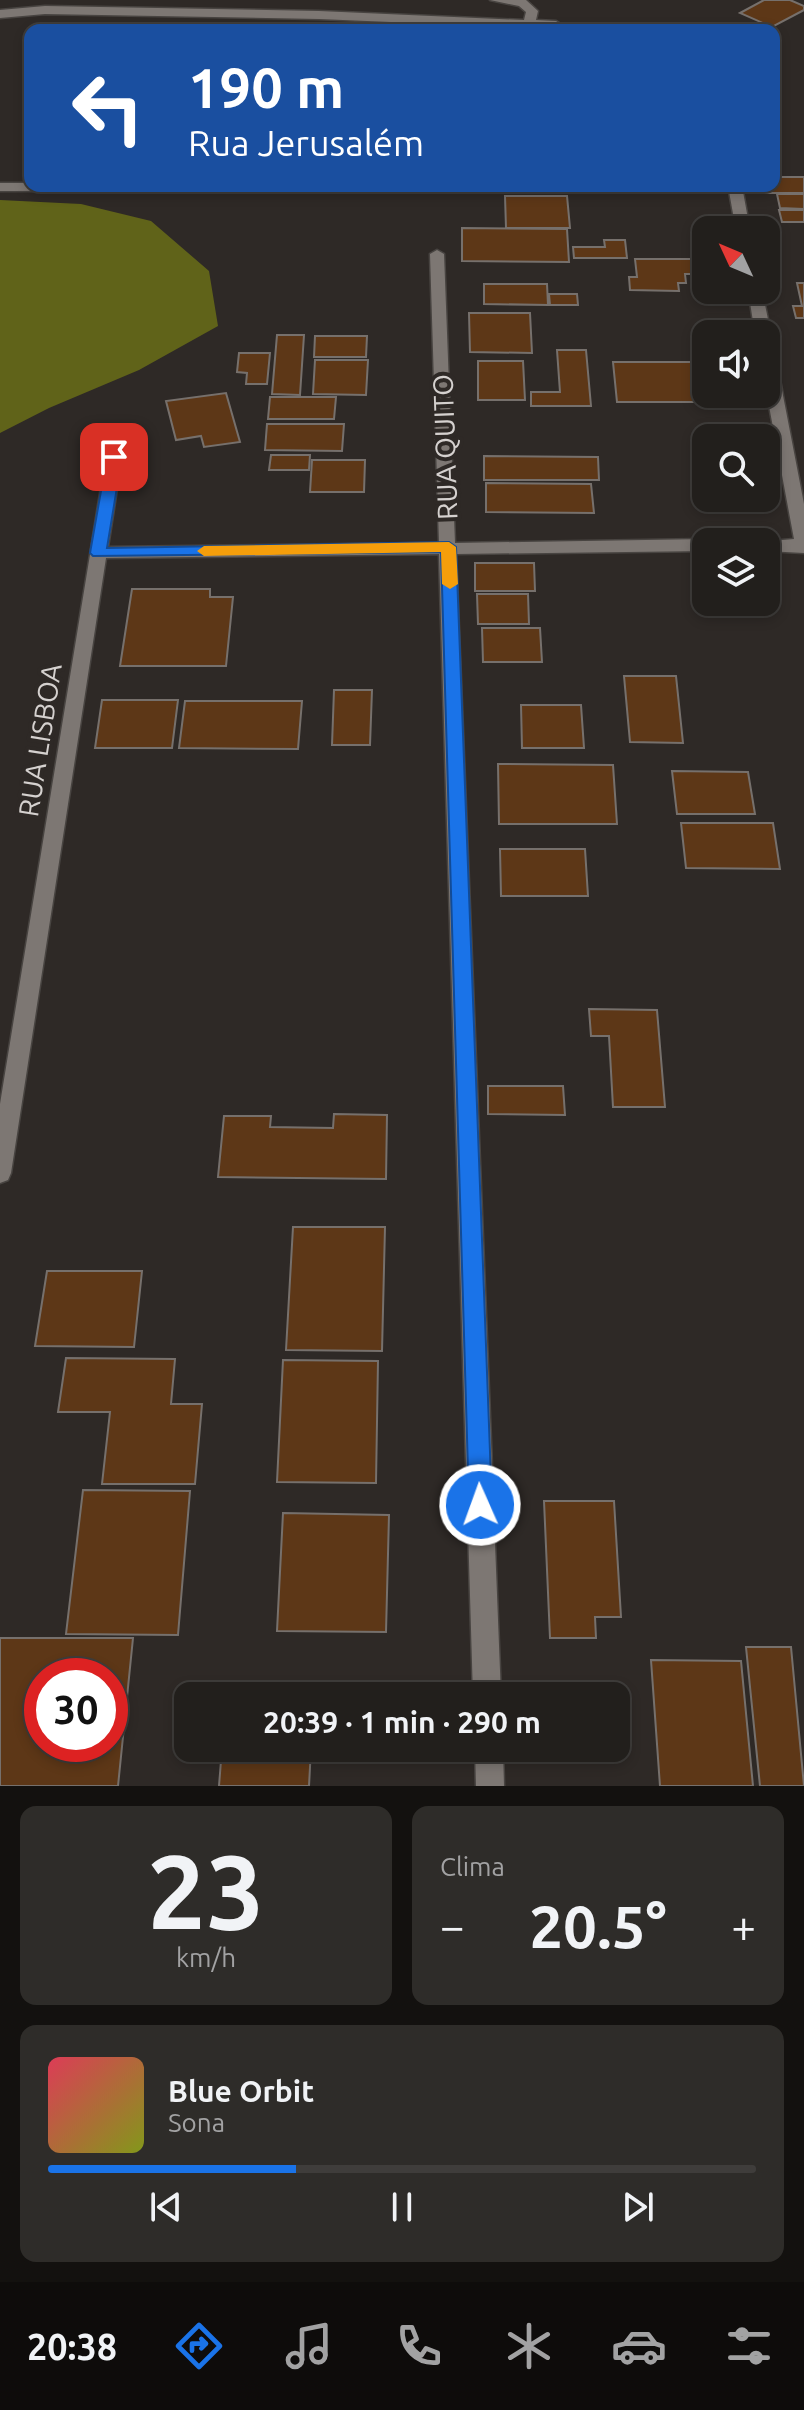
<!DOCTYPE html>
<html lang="pt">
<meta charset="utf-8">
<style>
body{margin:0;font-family:Ubuntu,sans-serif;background:#2e2c29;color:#f1f3f6;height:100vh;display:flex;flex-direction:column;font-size:30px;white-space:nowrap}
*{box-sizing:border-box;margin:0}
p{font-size:26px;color:#a2a2a3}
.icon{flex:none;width:44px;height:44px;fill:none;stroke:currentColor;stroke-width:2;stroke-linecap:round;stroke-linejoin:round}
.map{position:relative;height:1786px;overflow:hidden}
.details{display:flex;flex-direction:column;gap:20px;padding:20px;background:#13110f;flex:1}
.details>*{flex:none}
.guide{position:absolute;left:24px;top:24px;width:756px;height:168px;border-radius:16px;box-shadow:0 4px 12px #0003,0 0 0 2px #3f3d3b;background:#1a4fa0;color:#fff;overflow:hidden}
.needle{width:52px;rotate:314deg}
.controls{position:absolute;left:692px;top:216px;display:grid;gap:16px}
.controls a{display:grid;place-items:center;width:88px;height:88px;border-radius:16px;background:#221f1c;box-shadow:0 4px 12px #0003,0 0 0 2px #3f3d3b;font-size:40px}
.speed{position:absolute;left:24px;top:1658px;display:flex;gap:16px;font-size:40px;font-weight:700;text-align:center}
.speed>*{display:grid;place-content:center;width:104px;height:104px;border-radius:50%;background:#221f1c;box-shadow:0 4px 12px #0003,0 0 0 2px #3f3d3b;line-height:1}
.speed .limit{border:12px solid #d22;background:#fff;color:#111}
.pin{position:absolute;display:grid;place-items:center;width:68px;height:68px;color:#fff;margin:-34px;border-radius:16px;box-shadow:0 4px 12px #0006}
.me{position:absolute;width:88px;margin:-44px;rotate:358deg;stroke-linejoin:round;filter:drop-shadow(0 0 6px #0008)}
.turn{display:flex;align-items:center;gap:28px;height:168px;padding:0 32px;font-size:36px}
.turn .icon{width:104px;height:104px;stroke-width:2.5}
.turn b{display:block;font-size:56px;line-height:68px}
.big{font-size:60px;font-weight:700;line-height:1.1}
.details .widget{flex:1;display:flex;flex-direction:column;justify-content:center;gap:12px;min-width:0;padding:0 28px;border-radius:16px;background:#2e2c29}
.details .dial{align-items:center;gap:0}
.dial b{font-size:104px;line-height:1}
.song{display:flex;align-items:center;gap:24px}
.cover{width:96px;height:96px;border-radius:12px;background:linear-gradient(135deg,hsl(350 70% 55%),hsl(70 70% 35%))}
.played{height:8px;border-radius:4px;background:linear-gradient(90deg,#1a73e8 35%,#3f3d3b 35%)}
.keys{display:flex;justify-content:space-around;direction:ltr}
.heat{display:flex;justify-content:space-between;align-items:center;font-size:44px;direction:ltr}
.details .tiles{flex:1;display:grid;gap:20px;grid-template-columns:1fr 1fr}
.widget:last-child{grid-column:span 2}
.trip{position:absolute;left:174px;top:1682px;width:456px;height:80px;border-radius:16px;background:#221f1c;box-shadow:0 4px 12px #0003,0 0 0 2px #3f3d3b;font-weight:700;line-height:80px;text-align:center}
.tabs{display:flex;height:128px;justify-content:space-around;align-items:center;background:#0e0c0b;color:#a2a2a3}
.tabs .icon{width:56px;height:56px}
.tabs .active{color:#1a73e8}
.tabs b{font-size:36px;color:#f1f3f6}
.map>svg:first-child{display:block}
.forest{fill:#606319}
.building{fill:#5d3717;stroke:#76706c;stroke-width:2;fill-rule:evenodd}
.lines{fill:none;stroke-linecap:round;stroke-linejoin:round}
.minor-casing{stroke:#484441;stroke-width:3}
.minor{fill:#7d7773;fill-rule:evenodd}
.route{fill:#1a73e8;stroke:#114b97;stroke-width:2}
.slow{fill:#f59e0b}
.labels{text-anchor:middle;stroke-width:8;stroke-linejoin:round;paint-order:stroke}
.street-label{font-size:28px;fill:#d5d1cf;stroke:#2e2926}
</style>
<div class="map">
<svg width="804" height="1786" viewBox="0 0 804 1786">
<rect width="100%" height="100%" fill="#2e2926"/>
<!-- forest -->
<path class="forest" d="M0 200 81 204 151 221 209 271 218 326 139 370 49 408 0 433Z"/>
<!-- building -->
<path class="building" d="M764 0H790L804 6V10L772 27 740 13Z
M774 177H804V193H756L754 186H774Z
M777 194H804V209L780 208Z
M505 196H567L570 228H506Z
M779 210H804V222H782Z
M462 228 567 229 569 262 462 261Z
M604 240H625L627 258H574L573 247H605Z
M635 259H691L693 274H685L686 283H678L679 291 630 290 629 277H637Z
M797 283H804V318H796L793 306H802Z
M484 284H547L548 305 484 304Z
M549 294H577L578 305H550Z
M469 313H530L532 353 470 352Z
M277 335H304L300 395 272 394Z
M315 336H367L366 357H314Z
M557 350H586L591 406H531V392H560Z
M239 353H270L267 384H246L247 373 237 372Z
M315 360H368L366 395 313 394Z
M478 361H523L525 400H478Z
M613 362H695L701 402H617Z
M226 393 240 442 204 447 201 436 176 440 166 401Z
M270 397H336L334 419H268Z
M267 424H344L342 451 265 450Z
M271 455H310L309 470H269Z
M484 456 598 457 599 480H484Z
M312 460H365L364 492H310Z
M486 483 591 484 594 513 486 512Z
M475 563H534L535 591H475Z
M132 589H210V597H233L226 666H120Z
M477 594H528L529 624H478Z
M482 628H540L542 662H483Z
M624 676H676L683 743 630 742Z
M334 690H372L370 745H332Z
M102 700H178L172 748H95Z
M185 701H302L298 749 179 748Z
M521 705H581L584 748H522Z
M498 764 613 765 617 824H499Z
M672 771 748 772 755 814H677Z
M681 823H773L780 869 686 868Z
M500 849H585L588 896H501Z
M589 1009 657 1010 665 1107H613L609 1036H591Z
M488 1086H563L565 1115 488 1114Z
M334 1114 387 1115 386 1179 218 1177 224 1116H271L270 1127 333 1128Z
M293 1227H385L382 1351 286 1350Z
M47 1271H142L134 1347 35 1346Z
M66 1358 175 1359 171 1404H202L195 1484H102L110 1412H58Z
M283 1360 378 1361 376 1483 277 1482Z
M83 1490 190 1491 178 1635 66 1634Z
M544 1501H614L621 1617H595L596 1638H550Z
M283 1513 389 1515 386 1632 277 1631Z
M0 1638H133L118 1786H0ZM42 1676H110V1744H42Z
M746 1647H791L804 1786H760Z
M651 1660 741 1661 753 1786H660Z
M226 1685H313L312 1696H225Z
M222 1748H311L309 1786H219Z"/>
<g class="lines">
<defs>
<path id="minor" d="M490 0H526L538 11 536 20 556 21 562 25 556 29 319 19 45 14 0 18V10L45 6 319 11 524 20 526 12 519 6Z
M0 183H30V186H453L446 190 0 191Z
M728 186H742L750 230H736Z
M437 250 444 254 455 543 706 539 713 542H706V551L456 554 501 1696H473L439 554 106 558 11 1173 8 1180 0 1183V1104L106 457 114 452 122 457 108 547 439 543 430 254Z
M748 290H762L771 334 768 337 766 334H755Z
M766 344 774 349 804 504V553L766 551V542H759L794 539 766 390Z
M475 1748H503L504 1786H476Z"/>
</defs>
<!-- minor casing -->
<use href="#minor" class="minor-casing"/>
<!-- minor -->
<use href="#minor" class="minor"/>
</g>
<!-- route -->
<path class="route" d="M114 452 122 457 107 548 449 542 456 547 492 1505 489 1513 480 1516 472 1513 469 1505 441 552 93 556 90 553 107 457Z"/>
<!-- slow -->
<path class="slow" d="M449 542 456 547 458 584 450 589 442 584 441 552 204 556 197 551 204 546Z"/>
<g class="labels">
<!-- street labels -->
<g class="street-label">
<text transform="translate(445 447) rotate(-92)" y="10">RUA QUITO</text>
<text transform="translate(40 740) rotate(-81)" y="10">RUA LISBOA</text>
</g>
</g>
</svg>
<div class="controls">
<a><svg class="needle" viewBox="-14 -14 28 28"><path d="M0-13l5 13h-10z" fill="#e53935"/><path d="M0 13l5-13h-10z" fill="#a2a2a3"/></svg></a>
<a><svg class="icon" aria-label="sound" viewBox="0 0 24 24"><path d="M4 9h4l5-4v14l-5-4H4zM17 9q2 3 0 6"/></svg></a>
<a><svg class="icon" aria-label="search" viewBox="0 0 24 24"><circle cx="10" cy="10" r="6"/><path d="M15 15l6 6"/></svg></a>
<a><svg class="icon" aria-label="layers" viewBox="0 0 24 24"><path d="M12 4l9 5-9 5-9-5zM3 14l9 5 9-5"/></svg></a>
</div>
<div class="speed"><div class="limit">30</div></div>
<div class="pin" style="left:114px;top:457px;background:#d93025"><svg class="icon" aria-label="arrive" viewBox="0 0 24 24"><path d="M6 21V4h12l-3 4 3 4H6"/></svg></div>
<svg class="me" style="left:480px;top:1505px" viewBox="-20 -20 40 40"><circle r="17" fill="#1a73e8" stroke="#fff" stroke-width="3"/><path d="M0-11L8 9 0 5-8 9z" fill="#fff"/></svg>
<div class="trip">20:39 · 1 min · 290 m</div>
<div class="guide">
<div class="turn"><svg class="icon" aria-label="left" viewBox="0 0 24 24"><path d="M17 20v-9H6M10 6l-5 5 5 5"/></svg><div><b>190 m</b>Rua Jerusalém</div></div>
</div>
</div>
<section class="details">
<div class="tiles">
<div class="widget dial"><b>23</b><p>km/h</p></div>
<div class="widget"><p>Clima</p>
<div class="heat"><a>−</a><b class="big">20.5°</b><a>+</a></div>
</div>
<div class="widget">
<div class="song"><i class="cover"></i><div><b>Blue Orbit</b><p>Sona</p></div></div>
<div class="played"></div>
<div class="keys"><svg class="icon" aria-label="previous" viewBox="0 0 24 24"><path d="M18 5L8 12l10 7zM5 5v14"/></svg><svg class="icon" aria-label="pause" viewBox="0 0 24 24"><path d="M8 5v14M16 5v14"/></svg><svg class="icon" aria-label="next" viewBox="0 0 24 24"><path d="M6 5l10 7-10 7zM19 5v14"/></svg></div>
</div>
</div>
</section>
<nav class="tabs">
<b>20:38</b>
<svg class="icon active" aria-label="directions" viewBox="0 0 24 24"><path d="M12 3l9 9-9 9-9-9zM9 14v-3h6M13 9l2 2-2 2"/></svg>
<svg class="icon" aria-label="music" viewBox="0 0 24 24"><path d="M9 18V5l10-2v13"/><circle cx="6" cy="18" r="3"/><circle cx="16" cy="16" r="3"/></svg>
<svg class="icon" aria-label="phone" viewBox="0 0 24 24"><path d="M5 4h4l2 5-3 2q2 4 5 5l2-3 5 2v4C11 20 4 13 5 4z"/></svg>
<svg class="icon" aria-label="climate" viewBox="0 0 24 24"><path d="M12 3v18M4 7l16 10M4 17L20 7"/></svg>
<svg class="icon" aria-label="car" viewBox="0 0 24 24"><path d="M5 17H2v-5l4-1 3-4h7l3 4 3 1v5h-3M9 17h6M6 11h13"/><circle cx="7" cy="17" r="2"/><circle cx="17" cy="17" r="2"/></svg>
<svg class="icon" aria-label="filters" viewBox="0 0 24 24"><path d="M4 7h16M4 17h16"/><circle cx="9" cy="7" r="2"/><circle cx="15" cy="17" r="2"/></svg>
</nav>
